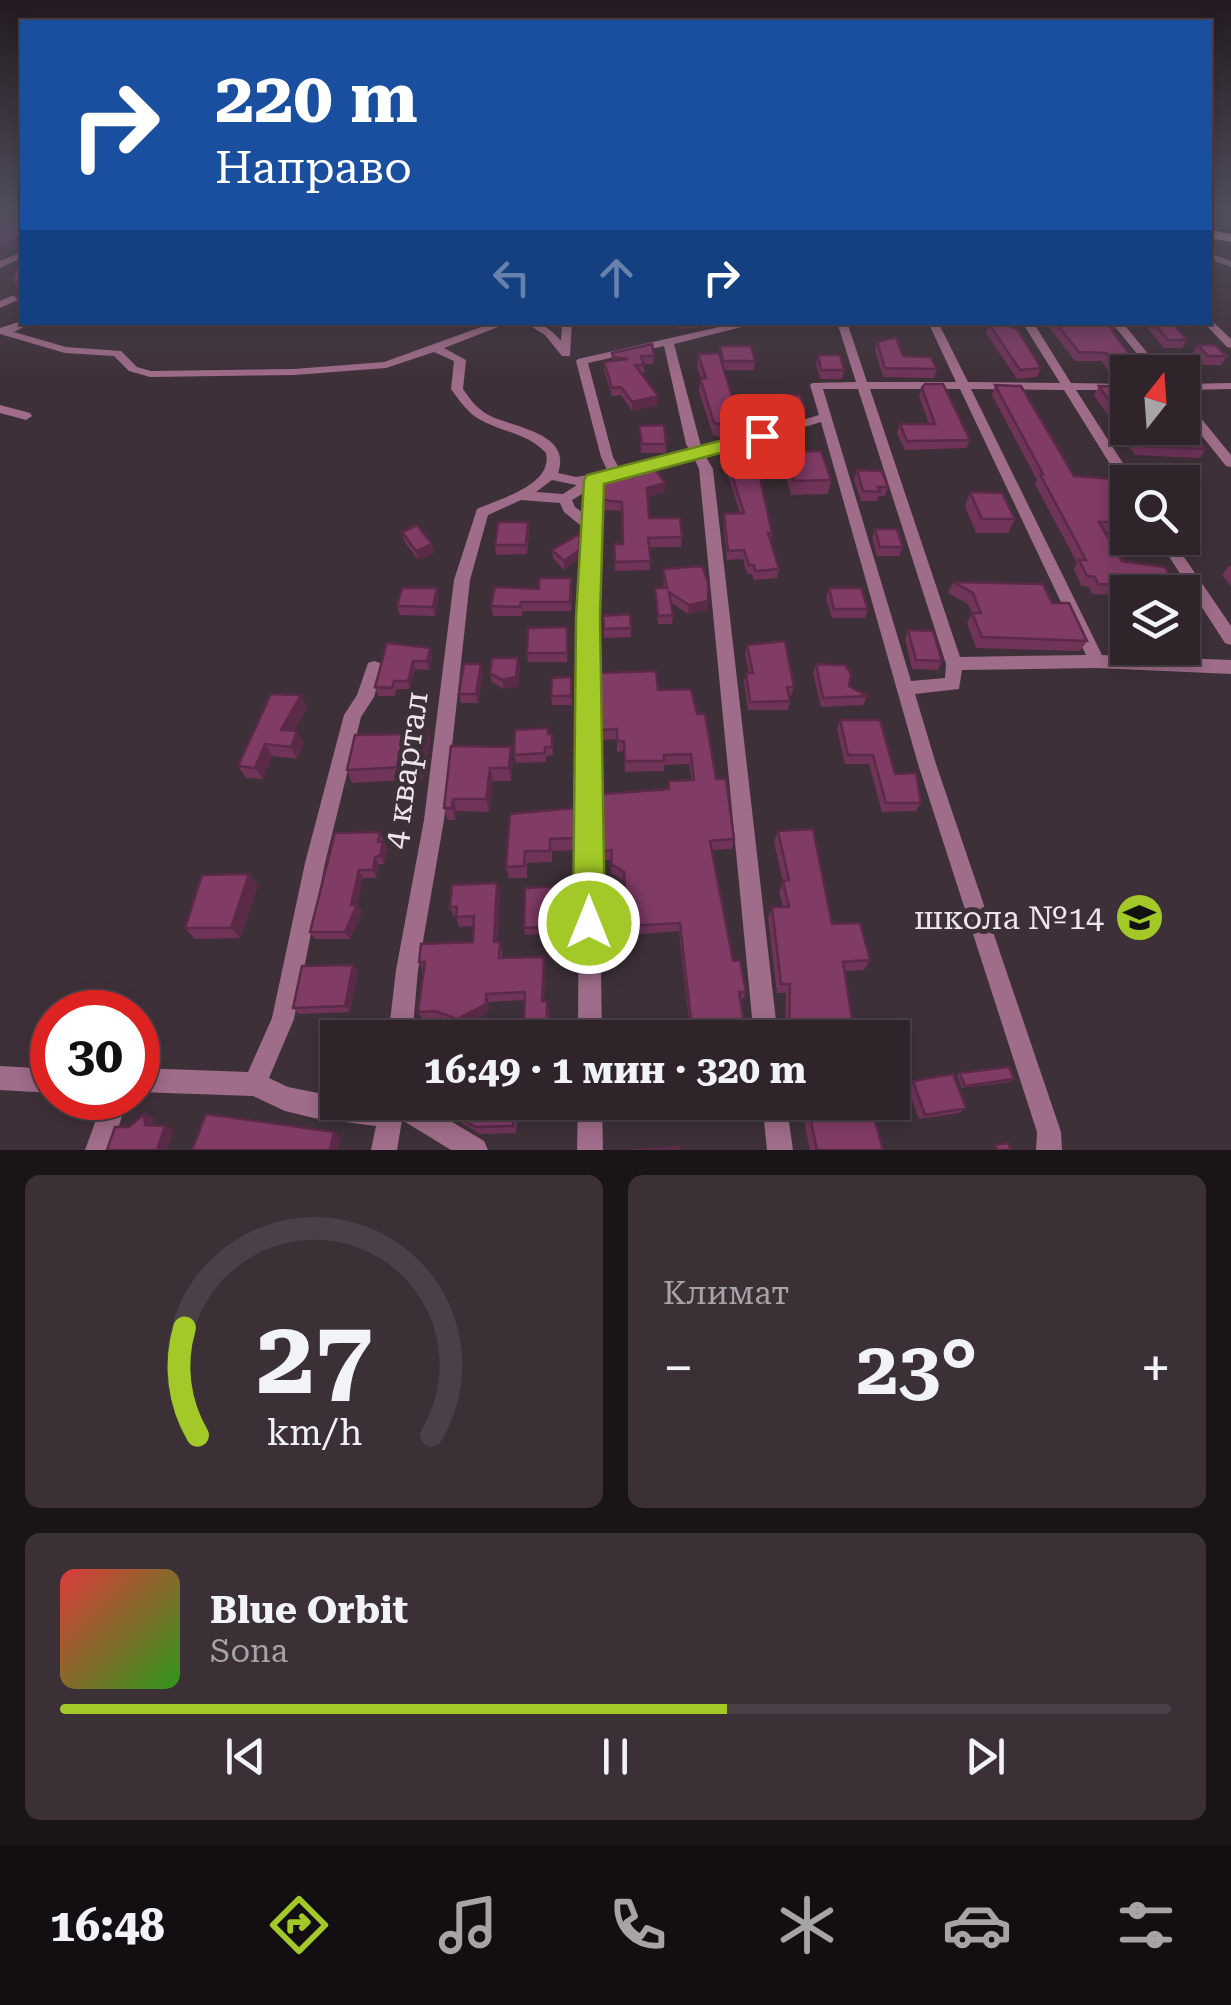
<!DOCTYPE html>
<html lang="ru">
<meta charset="utf-8">
<style>
body{margin:0;font-family:"Roboto Serif",serif;background:#3a3036;color:#f1f3f6;height:100vh;display:flex;flex-direction:column;font-size:38px;white-space:nowrap}
*{box-sizing:border-box;margin:0}
p{font-size:32px;color:#a7a4a8}
.icon{flex:none;width:55px;height:55px;fill:none;stroke:currentColor;stroke-width:2;stroke-linecap:round;stroke-linejoin:round}
.map{position:relative;height:1150px;overflow:hidden}
.drawer{display:flex;flex-direction:column;gap:25px;padding:25px;background:#191417;flex:1}
.drawer>*{flex:none}
.banner{position:absolute;left:20px;top:20px;width:1192px;height:305px;border-radius:0px;box-shadow:0 5px 15px #0003,0 0 0 2px #494147;background:#1a4fa0;color:#fff;overflow:hidden}
.needle{width:65px;rotate:17deg}
.tools{position:absolute;left:1110px;top:355px;display:grid;gap:20px}
.tools a{display:grid;place-items:center;width:90px;height:90px;border-radius:0px;background:#2e242a;box-shadow:0 5px 15px #0003,0 0 0 2px #494147;font-size:50px}
.speed{position:absolute;left:30px;top:990px;display:flex;gap:20px;font-size:50px;font-weight:700;text-align:center}
.speed>*{display:grid;place-content:center;width:130px;height:130px;border-radius:50%;background:#2e242a;box-shadow:0 5px 15px #0003,0 0 0 2px #494147;line-height:1}
.speed .limit{border:15px solid #d22;background:#fff;color:#111}
.pin{position:absolute;display:grid;place-items:center;width:85px;height:85px;color:#fff;margin:-42px;border-radius:20px;box-shadow:0 5px 15px #0006}
.me{position:absolute;width:110px;margin:-55px;rotate:0deg;stroke-linejoin:round;filter:drop-shadow(0 0 8px #0008)}
.turn{display:flex;align-items:center;gap:35px;height:210px;padding:0 30px;font-size:45px}
.turn .icon{width:130px;height:130px;stroke-width:2.5}
.turn b{display:block;font-size:70px;line-height:85px}
.lanes{display:flex;align-items:center;height:95px;padding:0 30px;background:#0003;justify-content:center;gap:50px;direction:ltr}
.lanes .off{opacity:.35}
.big{font-size:75px;font-weight:700;line-height:1.1}
.drawer .card{flex:1;display:flex;flex-direction:column;justify-content:center;gap:15px;min-width:0;padding:0 35px;border-radius:15px;background:#3a3036}
.drawer .dial{align-items:center;gap:0}
.dial svg{height:260px;overflow:visible;fill:none;stroke:#494147;stroke-width:7;stroke-linecap:round;text-anchor:middle}
.dial text{fill:#f1f3f6;stroke:none}
.song{display:flex;align-items:center;gap:30px}
.cover{width:120px;height:120px;border-radius:15px;background:linear-gradient(135deg,hsl(0 70% 55%),hsl(110 70% 35%))}
.played{height:10px;border-radius:5px;background:linear-gradient(90deg,#a2c928 60%,#494147 60%)}
.keys{display:flex;justify-content:space-around;direction:ltr}
.heat{display:flex;justify-content:space-between;align-items:center;font-size:55px;direction:ltr}
.drawer .tiles{flex:1;display:grid;gap:25px;grid-template-columns:1fr 1fr}
.card:last-child{grid-column:span 2}
.trip{position:absolute;left:320px;top:1020px;width:590px;height:100px;border-radius:0px;background:#2e242a;box-shadow:0 5px 15px #0003,0 0 0 2px #494147;font-weight:700;line-height:100px;text-align:center}
.menu{display:flex;height:160px;justify-content:space-around;align-items:center;background:#120e11;color:#a7a4a8}
.menu .icon{width:70px;height:70px}
.menu .current{color:#a2c928}
.menu b{font-size:45px;color:#f1f3f6}
.map>svg:first-child{display:block}
.lines{fill:none;stroke-linecap:round;stroke-linejoin:round}
.minor{fill:#9f6c89;fill-rule:evenodd}
.trunk{fill:#fac2e0;fill-rule:evenodd}
.wall{fill:#6f3458}
.shaded-wall{fill:#5a2a47}
.building{fill:#813c66;stroke:#5a2a47;stroke-width:2.5}
.route{fill:#a2c928;stroke:#69831a;stroke-width:2.5}
.labels{text-anchor:middle;stroke-width:10;stroke-linejoin:round;paint-order:stroke}
.near-street-label{font-size:32px;fill:#efe5ea;stroke:#3e3038}
.near-poi-label{font-size:32px;fill:#efe5ea;stroke:#3e3038;text-anchor:end}
</style>
<div class="map">
<svg width="1231" height="1150" viewBox="0 0 1231 1150">
<rect width="100%" height="100%" fill="#3e3038"/>
<g class="lines">
<!-- minor -->
<path class="minor" d="M22 252V258L0 268V261Z
M1210 253 1231 261V267L1210 259Z
M22 291V298L0 308V301Z
M1210 319 1231 339V348L1227 347 1205 324 1204 322H1210Z
M22 321V322H33L14 332 66 347 121 351 137 367 151 371 294 369 384 362 495 322H511L444 348 466 360 463 389C469 398 476 407 485 413 509 428 573 431 558 473L576 477 608 472 601 457 576 361 578 359 741 322H762L674 344 702 450 819 415 810 385 812 383 856 382 837 322H847L867 382H956L928 322H938L968 382 1060 383 1022 322H1033L1071 383 1128 384V390H1076L1135 482H1128V486L1123 485 1064 390 971 389 1102 655 1231 660V674L1097 668 962 670 959 689 915 694 936 764 1061 1132 1062 1150H1036L1037 1132 918 764 821 422 706 457 713 469 778 1038H754L699 469 695 460 601 483 596 617 602 1038H578L580 617 585 529 564 512 560 503 521 500 488 515 470 580 444 820 418 970 412 1038H388L396 970 424 820 454 580 477 509C501 498 553 485 546 453 528 433 501 432 479 419 467 412 459 400 451 389L454 361 434 352 386 368 294 375 150 377 129 371 114 356 65 353 0 334V328ZM664 346 686 444 691 453 620 470 613 457 588 363ZM823 389H858L946 664 945 678 911 681ZM870 389H960L1086 655 960 657ZM552 480 576 485H577L563 494 536 492ZM587 491 586 515 575 507 572 500Z
M524 322C541 322 550 328 561 341L562 322H572L570 356H562L545 335Z
M1111 322H1122L1163 372H1152Z
M1231 383V389L1182 390V384Z
M1182 400H1186L1231 455V467L1226 466 1182 411Z
M0 405 30 413 32 416 26 420 0 413Z
M1157 538H1171L1231 626V645L1225 643Z
M374 661 380 663 382 668 374 697 361 717 325 863 294 1019 269 1078 288 1087 338 1097V1102H419L484 1141 488 1150H451L402 1120 397 1150H371L376 1126 314 1118 285 1111 253 1096 138 1092V1068L248 1072 272 1018 305 863 344 715 357 695 368 663Z
M0 1066 52 1069V1093L0 1090Z
M104 1098H128L111 1150H85Z
M578 1102H602L603 1150H577Z
M762 1102H786L793 1150H767Z"/>
<!-- trunk -->
<path class="trunk" d="M1210 230 1231 234V242L1210 238Z"/>
</g>
<!-- wall -->
<path class="wall" d="M22 268V304H19L14 295 21 290 17 289 13 281Z
M628 322H651V325L628 324Z
M677 322H698V328L676 329Z
M1045 322H1118L1114 331 1128 372V381L1115 380 1101 361H1075Z
M1142 322H1172L1187 340 1182 348H1164Z
M989 324 1041 368 1037 377 1017 379 986 333Z
M877 342 903 356 937 369 934 378 883 377 875 350Z
M1198 345 1227 356 1221 365H1203L1193 353Z
M720 346 755 361 754 370H724L737 433 723 438 713 435 699 391 701 378 697 367 698 354H719Z
M612 353 654 356 653 364H644V373H641L658 396V405L632 411 621 395 612 396 604 370V362L613 361Z
M818 355 844 370 842 379H820L816 364Z
M995 385 1074 476 1128 505V532H1105L1122 561 1178 592H1128V596L1092 594 1089 587 1081 586 1074 569 1077 563 1035 484 1037 480 992 395Z
M1099 386 1206 449 1200 458 1135 455 1094 395Z
M922 388 970 440 966 448 905 450 897 433 900 424H929L919 396Z
M784 395 805 407 803 416 787 417 782 404Z
M639 426 666 444V453H641Z
M785 452 831 480 828 494 791 495 783 465Z
M728 463 763 478 762 486 772 533 770 542 779 569 777 578 754 580 752 574H747L743 559 727 560 723 522 724 514 740 513 727 472Z
M857 470 888 487 885 496H879L877 501H861L854 479Z
M604 477 665 483 664 492 647 497 649 518 682 537 681 547H649L650 570 615 571 614 544H623L621 511 604 510Z
M970 492 1015 519 1008 533H976L965 506Z
M528 522 529 532 527 554 496 555 495 545Z
M875 529 903 547 899 556H877L872 538Z
M402 532 432 544 434 553 418 560 404 541Z
M580 542V558L564 570 553 558 552 550Z
M1229 566H1231V586L1222 575Z
M663 569 708 601 707 610 688 614 670 602 673 615 672 624H658L655 588H664Z
M953 582 1087 641 1080 651 976 648 967 623 972 613 968 604 948 593Z
M572 587 571 611H522V616H493L491 606 539 589Z
M437 588 439 597 435 616 400 615 397 606Z
M829 588 868 609 865 618H832L826 598Z
M603 616 631 628V637L604 638Z
M908 630 942 661 938 670 912 669 905 639Z
M568 636 567 662H528L527 653Z
M387 643 432 657 429 670 415 669 410 689H396L395 696H378L375 687Z
M747 645 794 687 791 696H789L790 701 788 710H748L744 682 746 673H749L745 654Z
M816 664 867 696 863 705 821 707 813 673Z
M520 667 518 686 504 689 492 682 490 673Z
M483 673 478 703H461L459 694Z
M600 673 658 690 716 779 734 839 732 849 712 850 733 961 746 992 743 999 740 1000 744 1023 742 1030H739L740 1038H691L679 931 628 935 624 881 611 873 612 860H603V794L668 789 669 781 692 780 689 764 664 765V771L625 772 624 751 617 752V739L602 740Z
M571 677 572 705H552L551 696Z
M301 695 307 708 294 731 304 743 297 759 272 756 263 779 246 778 238 766Z
M840 720 895 774 921 803 916 811 882 812 869 764H845L837 729Z
M426 726 430 739 423 779 352 783 347 770 405 734Z
M548 734H552L553 755 546 756V762L516 763 514 755Z
M451 746 513 760 511 781H493L489 812 457 811 455 820H448L444 808Z
M510 814 575 821V850L552 851V862L527 863V878H509L506 867Z
M778 831 832 924 870 960 864 970 845 971 855 1038H785L786 993H777L768 918 772 907H783L779 892 783 882 774 842Z
M380 832 387 849 384 864H379L376 878H363L357 905 362 912 350 939H315L310 932Z
M497 883 500 893 497 942 502 950V958L545 965 544 1001 549 1009V1028L526 1029 524 1021 525 1000 489 1002 488 1012 461 1027 439 1019 423 1020 418 1012 423 970 419 962 473 942 474 926 459 927 456 916H453L450 907Z
M258 886 240 938 195 939 185 928Z
M567 893V933L525 935 524 928Z
M358 972 350 1012 299 1014 293 1008Z
M960 1073 1014 1079 1010 1082 962 1088 957 1075Z
M913 1081 966 1108 959 1113 919 1119 907 1086Z
M459 1102H525L523 1120 517 1121 516 1133 480 1134 462 1123 457 1117Z
M800 1102H870L883 1150H810Z"/>
<!-- shaded-wall -->
<path class="shaded-wall" d="M0 217H14L0 224Z
M16 238 20 246 0 255V245Z
M658 396V405L632 411V402Z
M739 420 737 433 723 438 724 425Z
M665 483 664 492 646 497 647 488Z
M580 534V558L564 570V561Z
M432 544 434 553 418 560 416 551Z
M437 588 439 597 435 616 433 607Z
M708 601 707 610 688 614 689 605Z
M430 648 432 657 429 670 427 661Z
M518 658 520 667 518 686 504 689 502 680Z
M413 661 415 669 410 689 408 681Z
M481 664 483 673 478 703 476 694Z
M301 695 307 708 288 742 281 730Z
M426 726 430 739 423 779 419 766Z
M297 731 304 743 297 759 291 747Z
M265 744 272 756 263 779 255 768Z
M511 747 513 760 511 781 509 768Z
M490 768 493 781 489 812 486 799Z
M453 799 457 811 455 820 452 808Z
M383 841 387 849 384 864 380 856Z
M375 857 379 864 376 878 373 870Z
M359 870 363 878 356 908 357 905 362 912 350 939 345 932Z
M249 874 258 886 240 938 231 928Z
M497 883 500 893 496 951 494 942Z
M544 957 545 965 544 1009 542 1001Z
M353 965 358 972 350 1012 345 1006Z
M486 994 489 1002 488 1012 461 1027 457 1019Z
M522 1102H525L523 1120 520 1113Z
M144 1114 153 1118 154 1130 145 1125Z
M165 1126 174 1130 167 1150H157Z
M334 1132 341 1137 338 1150H330Z"/>
<!-- building -->
<path class="building" d="M20 217H22V240L16 238 0 245V229L20 220Z
M22 268V297L14 295 21 290V283L13 281 15 271Z
M1055 322H1118L1108 323 1118 339 1144 372 1119 371 1106 353 1079 352Z
M1153 322H1172L1187 340H1168Z
M989 324 1008 325 1018 330 1041 368 1020 370Z
M896 337 903 356 931 357 937 369 885 368 877 342Z
M652 344 654 356H641L644 365H635L658 396 632 402 621 387 612 388 604 362 628 359 613 357 612 353Z
M1198 345H1215L1227 356H1208Z
M720 346H751L755 361H723Z
M719 353 739 420 724 425 714 423 700 378H706L698 354Z
M818 355H840L844 370H821Z
M925 384H943L970 440 907 441 900 424H935L922 388Z
M995 385 1021 386 1074 476 1114 479 1128 505V522H1099L1122 561 1165 567 1176 584 1175 590 1178 592H1147L1144 586 1098 584 1095 577 1087 576 1079 560H1086L1040 474H1043Z
M1099 386 1128 387V428H1182V420L1206 449 1140 446Z
M784 395H800L805 407 789 408Z
M664 425 666 444H642L639 426Z
M821 451 831 480 794 481 785 452Z
M755 460 763 478H760L772 533H768L779 569 755 571 754 565H749L744 550 728 551 724 514 744 513 728 463Z
M654 468 665 483 647 488 649 518H680L682 537 648 538 651 561 615 562 614 544H623L622 502 604 500V477H633Z
M857 470 882 471 888 487H878L880 492 863 491Z
M970 492 1002 493 1015 519H982Z
M498 522H528L526 545H495Z
M417 525 432 544 416 551 402 532Z
M875 529H897L903 547H880Z
M580 534 579 550 564 561 552 550Z
M702 566 708 582V601L689 605 669 592 673 615 658 616 655 588H667L663 569Z
M539 578H571L570 602H521L520 607 491 606 495 587 539 589Z
M953 582 1043 584 1052 603H1069L1087 641 982 637 972 613H981L973 593Z
M402 588H437L433 607 397 606Z
M829 588H861L868 609H834Z
M1182 595 1186 598 1188 613H1182Z
M630 614 631 628 604 629 603 616Z
M567 627V653H527L528 628Z
M908 630 933 631 942 661 916 660Z
M785 641 794 687H787L790 701 750 702 746 673H753L747 645Z
M387 643 430 648 427 661H413L408 681H394L392 688 375 687Z
M492 658H518L516 677 502 680 490 673Z
M464 664H481L476 694H459Z
M816 664 845 665 851 674 849 686 867 696 823 698Z
M656 671 658 690 691 689 697 714H705L716 779H726L734 839 710 841 733 961 740 960 746 992H739L744 1023H738L740 1038H693L680 923 628 926 624 872 611 864 612 850 603 851V794L669 789V781L694 780 691 754 664 755V761H625L624 741H617V729L601 730 600 673Z
M571 677V696H551L552 678Z
M271 694 301 695 281 730 297 731 291 747 265 744 255 768 238 766Z
M840 720H880L895 774 916 773 921 803H886L873 755H848Z
M407 726H426L419 766 347 770 355 735 405 734Z
M548 728V734H552V747H545V753L514 755 515 730Z
M451 746 511 747 509 768H490L486 799H453L452 808H444Z
M574 808V838L550 839V851H525L524 866 506 867 510 814Z
M813 829 832 924 860 923 870 960 843 962 855 1038H789L790 984H781L772 907H789L783 881 789 880 778 831Z
M380 832 378 842 383 841 380 856 375 857 373 870H359L351 905H357L345 932H310L335 833Z
M249 874 231 928H185L202 875Z
M497 883 494 942H500L499 958 544 957 542 1001H547V1020L524 1021 525 992 486 994V1004L457 1019 435 1011 418 1012 425 962H419L421 944 473 942 474 916 456 917 457 907H450L452 885Z
M566 886V926L524 928 525 888Z
M353 965 345 1006 293 1008 302 966Z
M1009 1067 1014 1079 965 1086 960 1073Z
M953 1074 966 1108 925 1115 913 1081Z
M459 1102H522L520 1113 514 1114 513 1126 476 1127 457 1117Z
M807 1102H870L883 1150H817Z
M144 1114 145 1125 165 1126 157 1150H107L115 1127H129Z
M206 1114 334 1132 330 1150H192Z
M1008 1143 1011 1150H997L995 1145Z
M680 1147V1150H633Z"/>
<!-- sky -->
<linearGradient id="sky" x2="0" y2="1"><stop stop-color="#221a1f"/><stop offset="0.57" stop-color="#524e5e"/><stop offset="1" stop-color="#524e5e" stop-opacity="0"/></linearGradient>
<rect width="1231" height="378" fill="url(#sky)"/>
<!-- route -->
<path class="route" d="M762 430 769 432V440L604 484 600 617 605 923 601 934 589 939 578 934 573 923 576 617 584 480 587 475Z"/>
<!-- icons -->
<defs>
<symbol id="school-disc" viewBox="-11 -11 22 22"><circle r="9.5" fill="#a2c928" stroke="#3e3038"/><path d="M0-5L7-2L0 1L-7-2ZM-4 1L0 2.5L4 1V4Q0 6-4 4Z" fill="#111"/></symbol>
</defs>
<g fill-rule="evenodd">
<use href="#school-disc" x="1112" y="890" width="55" height="55"/>
</g>
<g class="labels">
<!-- near-street labels -->
<g class="near-street-label">
<text transform="translate(406 770) rotate(-82)" y="11">4 квартал</text>
</g>
<!-- near-poi labels -->
<g class="near-poi-label">
<text x="1104" y="929">школа №14</text>
</g>
</g>
</svg>
<div class="tools">
<a><svg class="needle" viewBox="-14 -14 28 28"><path d="M0-13l5 13h-10z" fill="#e53935"/><path d="M0 13l5-13h-10z" fill="#a7a4a8"/></svg></a>
<a><svg class="icon" aria-label="search" viewBox="0 0 24 24"><circle cx="10" cy="10" r="6"/><path d="M15 15l6 6"/></svg></a>
<a><svg class="icon" aria-label="layers" viewBox="0 0 24 24"><path d="M12 4l9 5-9 5-9-5zM3 14l9 5 9-5"/></svg></a>
</div>
<div class="speed"><div class="limit">30</div></div>
<div class="pin" style="left:762px;top:436px;background:#d93025"><svg class="icon" aria-label="arrive" viewBox="0 0 24 24"><path d="M6 21V4h12l-3 4 3 4H6"/></svg></div>
<svg class="me" style="left:589px;top:923px" viewBox="-20 -20 40 40"><circle r="17" fill="#a2c928" stroke="#fff" stroke-width="3"/><path d="M0-11L8 9 0 5-8 9z" fill="#fff"/></svg>
<div class="trip">16:49 · 1 мин · 320 m</div>
<div class="banner">
<div class="turn"><svg class="icon" aria-label="right" viewBox="0 0 24 24"><path d="M7 20v-9h11M14 6l5 5-5 5"/></svg><div><b>220 m</b>Направо</div></div>
<div class="lanes"><svg class="icon off" aria-label="left" viewBox="0 0 24 24"><path d="M17 20v-9H6M10 6l-5 5 5 5"/></svg><svg class="icon off" aria-label="ahead" viewBox="0 0 24 24"><path d="M12 20V5M6 11l6-6 6 6"/></svg><svg class="icon" aria-label="right" viewBox="0 0 24 24"><path d="M7 20v-9h11M14 6l5 5-5 5"/></svg></div>
</div>
</div>
<section class="drawer">
<div class="tiles">
<div class="card dial"><svg viewBox="0 0 100 80">
<path d="M14 69A42 42 0 1 1 86 69"/>
<path d="M14 69A42 42 0 0 1 10 36" stroke="#a2c928"/>
<text x="50" y="56" font-size="32" font-weight="700">27</text>
<text x="50" y="72" font-size="11">km/h</text>
</svg></div>
<div class="card"><p>Климат</p>
<div class="heat"><a>−</a><b class="big">23°</b><a>+</a></div>
</div>
<div class="card">
<div class="song"><i class="cover"></i><div><b>Blue Orbit</b><p>Sona</p></div></div>
<div class="played"></div>
<div class="keys"><svg class="icon" aria-label="previous" viewBox="0 0 24 24"><path d="M18 5L8 12l10 7zM5 5v14"/></svg><svg class="icon" aria-label="pause" viewBox="0 0 24 24"><path d="M8 5v14M16 5v14"/></svg><svg class="icon" aria-label="next" viewBox="0 0 24 24"><path d="M6 5l10 7-10 7zM19 5v14"/></svg></div>
</div>
</div>
</section>
<nav class="menu">
<b>16:48</b>
<svg class="icon current" aria-label="directions" viewBox="0 0 24 24"><path d="M12 3l9 9-9 9-9-9zM9 14v-3h6M13 9l2 2-2 2"/></svg>
<svg class="icon" aria-label="music" viewBox="0 0 24 24"><path d="M9 18V5l10-2v13"/><circle cx="6" cy="18" r="3"/><circle cx="16" cy="16" r="3"/></svg>
<svg class="icon" aria-label="phone" viewBox="0 0 24 24"><path d="M5 4h4l2 5-3 2q2 4 5 5l2-3 5 2v4C11 20 4 13 5 4z"/></svg>
<svg class="icon" aria-label="climate" viewBox="0 0 24 24"><path d="M12 3v18M4 7l16 10M4 17L20 7"/></svg>
<svg class="icon" aria-label="car" viewBox="0 0 24 24"><path d="M5 17H2v-5l4-1 3-4h7l3 4 3 1v5h-3M9 17h6M6 11h13"/><circle cx="7" cy="17" r="2"/><circle cx="17" cy="17" r="2"/></svg>
<svg class="icon" aria-label="filters" viewBox="0 0 24 24"><path d="M4 7h16M4 17h16"/><circle cx="9" cy="7" r="2"/><circle cx="15" cy="17" r="2"/></svg>
</nav>
